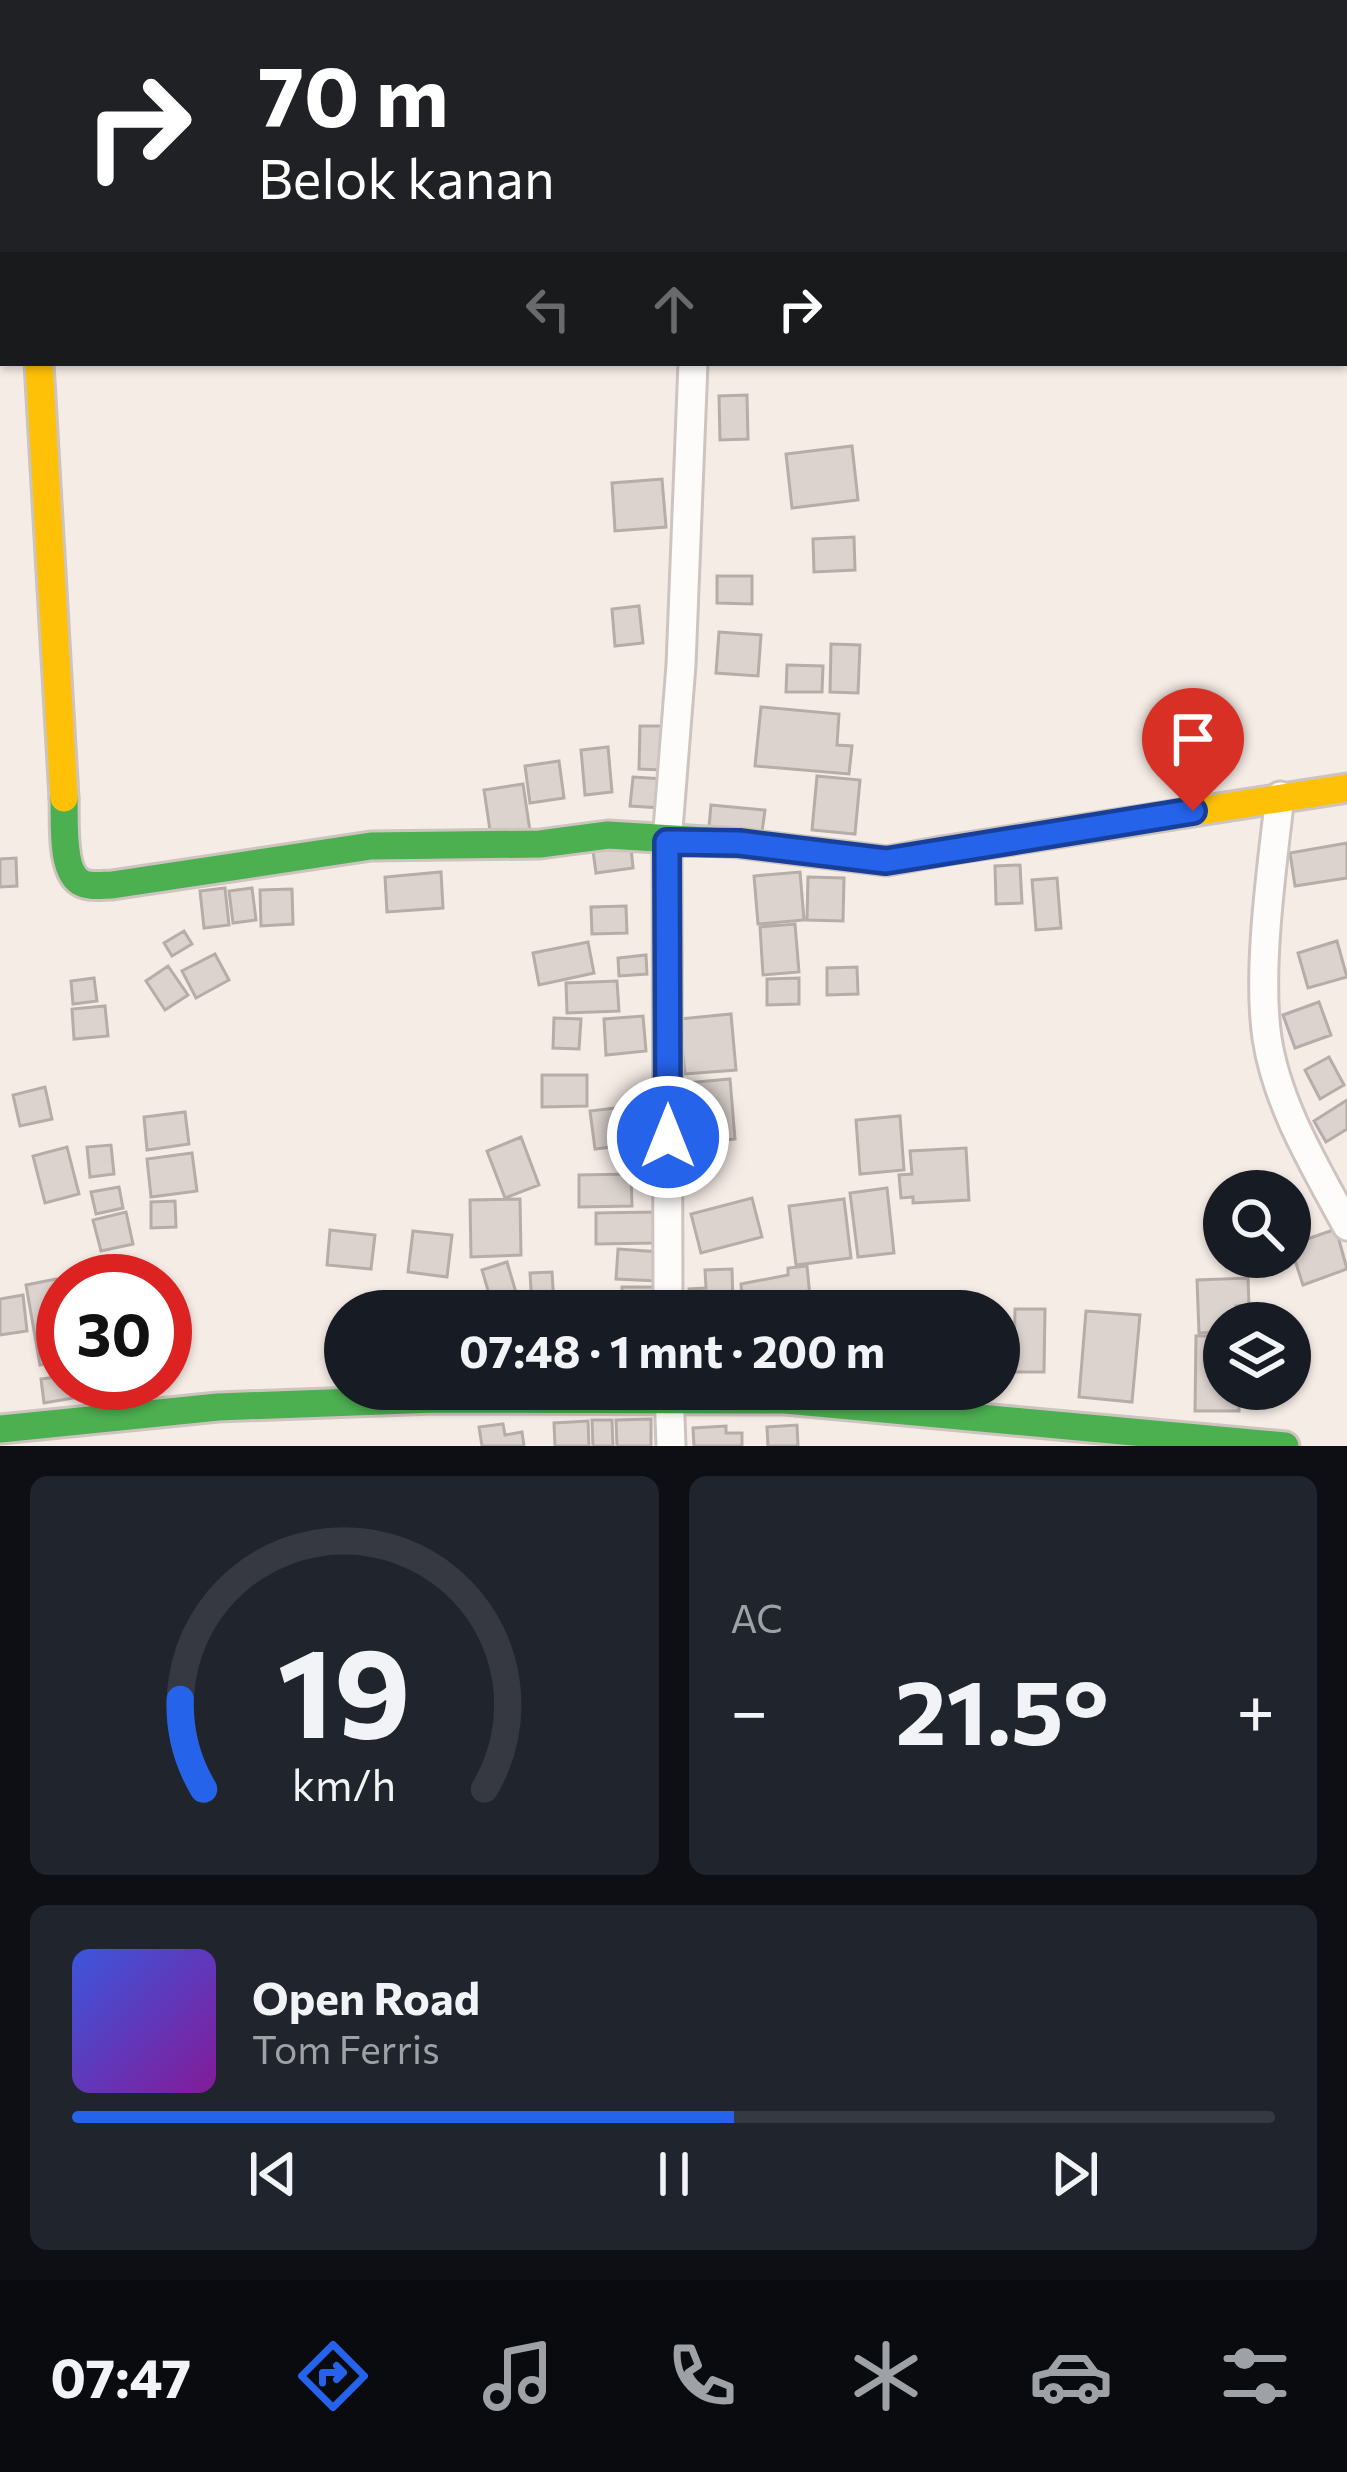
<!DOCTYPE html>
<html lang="id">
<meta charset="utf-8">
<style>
body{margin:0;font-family:Commissioner,sans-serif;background:#20242c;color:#f1f3f6;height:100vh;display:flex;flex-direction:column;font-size:45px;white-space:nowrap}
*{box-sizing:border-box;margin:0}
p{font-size:39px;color:#9ea1a6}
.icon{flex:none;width:66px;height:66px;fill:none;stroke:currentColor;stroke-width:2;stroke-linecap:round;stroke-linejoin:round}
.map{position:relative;height:1446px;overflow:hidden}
.drawer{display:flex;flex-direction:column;gap:30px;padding:30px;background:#0d0f14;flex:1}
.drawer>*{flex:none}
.guide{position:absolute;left:0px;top:0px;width:1347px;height:366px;box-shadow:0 3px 9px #0004;background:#202124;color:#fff;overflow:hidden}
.buttons{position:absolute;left:1203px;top:1170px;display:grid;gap:24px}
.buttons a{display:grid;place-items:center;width:108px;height:108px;border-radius:50%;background:#171b24;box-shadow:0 3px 9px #0004;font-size:60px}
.speed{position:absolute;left:36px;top:1254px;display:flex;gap:24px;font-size:60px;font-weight:700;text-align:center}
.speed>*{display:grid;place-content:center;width:156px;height:156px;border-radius:50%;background:#171b24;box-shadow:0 3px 9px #0004;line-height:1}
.speed .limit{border:18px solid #d22;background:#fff;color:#111}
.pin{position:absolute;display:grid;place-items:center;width:102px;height:102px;color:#fff;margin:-123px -51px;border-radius:50% 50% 50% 0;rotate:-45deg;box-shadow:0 0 12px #0007}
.pin .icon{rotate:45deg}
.me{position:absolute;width:132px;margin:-66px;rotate:0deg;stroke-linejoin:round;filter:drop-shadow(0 0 9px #0008)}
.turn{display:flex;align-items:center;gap:42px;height:252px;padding:0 60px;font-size:54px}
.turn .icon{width:156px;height:156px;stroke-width:2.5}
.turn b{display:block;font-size:84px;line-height:102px}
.lanes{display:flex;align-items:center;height:114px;padding:0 60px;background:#0003;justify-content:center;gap:60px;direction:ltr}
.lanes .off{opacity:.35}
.big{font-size:90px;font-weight:700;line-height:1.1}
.drawer .tile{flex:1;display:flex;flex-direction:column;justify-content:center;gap:18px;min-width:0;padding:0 42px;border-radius:18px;background:#20242c}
.drawer .dial{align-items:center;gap:0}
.dial svg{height:312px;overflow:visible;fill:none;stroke:#363941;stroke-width:7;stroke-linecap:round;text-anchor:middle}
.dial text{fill:#f1f3f6;stroke:none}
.song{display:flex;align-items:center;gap:36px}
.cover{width:144px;height:144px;border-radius:18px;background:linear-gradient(135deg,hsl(230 70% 55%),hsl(290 70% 35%))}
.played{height:12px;border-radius:6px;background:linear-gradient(90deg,#2563eb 55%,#363941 55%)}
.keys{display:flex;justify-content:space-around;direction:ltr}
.heat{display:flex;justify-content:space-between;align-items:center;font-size:66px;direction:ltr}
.drawer .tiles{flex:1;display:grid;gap:30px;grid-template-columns:1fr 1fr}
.tile:last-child{grid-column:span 2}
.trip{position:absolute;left:324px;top:1290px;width:696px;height:120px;border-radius:60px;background:#171b24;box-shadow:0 3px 9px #0004;font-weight:700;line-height:120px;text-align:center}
.tabs{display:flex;height:192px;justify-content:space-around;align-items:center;background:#090b0e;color:#9ea1a6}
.tabs .icon{width:84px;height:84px}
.tabs .on{color:#2563eb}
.tabs b{font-size:54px;color:#f1f3f6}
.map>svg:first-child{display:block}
.building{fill:#dcd3ce;stroke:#b6ada8;stroke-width:3}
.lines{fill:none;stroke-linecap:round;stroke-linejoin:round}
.street-casing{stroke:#cdc4bf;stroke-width:33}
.fast-casing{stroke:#cdc4bf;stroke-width:33}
.slow-casing{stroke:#cdc4bf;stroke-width:33}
.street{stroke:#fefcfb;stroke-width:27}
.fast{stroke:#4caf50;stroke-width:27}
.slow{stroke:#ffc107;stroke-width:27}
.route-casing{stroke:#184099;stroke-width:30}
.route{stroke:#2563eb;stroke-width:21}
</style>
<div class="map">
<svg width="1347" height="1446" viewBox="0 0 1347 1446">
<rect width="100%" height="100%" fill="#f6ece6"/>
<!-- building -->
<path class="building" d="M747 395 748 439 720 440 719 396Z
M852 446 858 500 792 508 786 454Z
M662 479 666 527 615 531 612 483Z
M854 537 855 570 814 572 813 539Z
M717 576H752V604L717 603Z
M639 606 643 643 615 646 612 609Z
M719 632 761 635 758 676 716 673Z
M831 644 860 645 858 693 830 692Z
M787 665 823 666 822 692H786Z
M761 707 839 714 837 745 852 746 849 774 755 766Z
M640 726H663L662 770 639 769Z
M608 747 612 792 585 795 581 750Z
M559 761 564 798 530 803 525 766Z
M817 776 860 780 855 834 812 830Z
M633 777 663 779 661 808 630 806Z
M523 784 530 831 491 837 484 790Z
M711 805 765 810 762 832 709 827Z
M1347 843V878L1295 886 1290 853Z
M631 847 633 868 596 873 593 851Z
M16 858 17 886 0 887V859Z
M1020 865 1022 903 996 904 995 866Z
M441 872 443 908 387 912 385 877Z
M800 872 804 920 758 924 754 876Z
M808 877 844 878 843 921 807 920Z
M1057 878 1061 928 1036 930 1032 880Z
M225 888 229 925 204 928 200 891Z
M252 888 256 920 233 923 229 891Z
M292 889 293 924 261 926 260 890Z
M626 906 627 933 592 934 591 907Z
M795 924 799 972 763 975 760 927Z
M184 931 192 944 172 956 164 943Z
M1337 941 1347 977 1308 988 1298 953Z
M588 942 594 973 539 985 533 953Z
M215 954 229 980 196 998 182 971Z
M646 955 647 974 619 976 618 958Z
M168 966 188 995 165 1010 146 981Z
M857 967 858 994 827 995V968Z
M94 978 97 1001 73 1004 71 981Z
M799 978V1004L767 1005V979Z
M617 981 619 1011 567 1013 566 983Z
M1319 1002 1331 1035 1295 1048 1283 1015Z
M105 1006 108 1036 74 1039 72 1009Z
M731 1014 736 1070 685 1074 679 1019Z
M643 1016 646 1051 606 1055 604 1019Z
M554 1018 581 1019 579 1049 553 1048Z
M1329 1057 1344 1085 1320 1099 1305 1070Z
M542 1075H587V1106L542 1107Z
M730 1079 735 1139 690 1144 685 1083Z
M45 1087 52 1119 20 1126 13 1095Z
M1347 1100V1129L1326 1142 1314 1121Z
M641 1105 645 1143 595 1149 590 1111Z
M185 1112 189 1144 147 1150 144 1117Z
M900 1116 904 1170 860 1174 856 1120Z
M521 1137 539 1185 505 1198 487 1151Z
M111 1145 114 1174 90 1177 87 1147Z
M67 1147 79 1194 45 1203 33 1156Z
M966 1148 969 1200 913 1203V1197L901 1198 899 1175 912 1174 910 1151Z
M192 1153 197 1191 151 1197 147 1159Z
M631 1174 632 1206 579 1207V1175Z
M119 1187 123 1208 96 1214 91 1192Z
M887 1188 894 1253 858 1257 850 1193Z
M752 1198 762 1237 701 1253 691 1214Z
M520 1199 521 1255 471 1257 470 1200Z
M844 1199 851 1258 796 1265 789 1206Z
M175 1201 176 1227 151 1228V1202Z
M126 1212 133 1244 101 1251 93 1220Z
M654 1212V1243L596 1244V1213Z
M1336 1229 1347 1269 1303 1285 1290 1245Z
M330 1230 375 1235 371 1269 327 1265Z
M413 1231 452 1235 447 1277 408 1272Z
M618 1249 660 1252 658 1281 616 1279Z
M507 1262 517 1296 492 1304 482 1270Z
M807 1266 811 1307 743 1311 741 1284 788 1275V1268Z
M732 1269 733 1304H737V1311H690L689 1289 706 1288 705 1270Z
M552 1272 554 1304 532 1306 530 1273Z
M1248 1278 1249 1306H1236V1323H1224V1332L1199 1333 1197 1280Z
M56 1279 63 1360 40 1365 26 1285Z
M622 1287H656V1311H622Z
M165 1288H174L178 1358 165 1359Z
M23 1295 27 1331 0 1335V1299Z
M435 1298 461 1299V1311H435Z
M1015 1309H1045L1044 1372H1014Z
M1086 1311 1140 1315 1132 1402 1079 1397Z
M333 1322H345V1365H335Z
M1196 1336H1224V1389H1239V1411H1195Z
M63 1376V1383H77L79 1397 44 1403 41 1379Z
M651 1419V1446H617L616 1420Z
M592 1420H612L613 1446H593Z
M588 1421 589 1446H555L554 1423Z
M503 1424 505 1435 522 1432 524 1446H482L479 1427Z
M797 1425 798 1446H768L767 1427Z
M726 1426V1433H742V1446H694L693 1428Z"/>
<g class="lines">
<defs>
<path id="street" d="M16 0V3
M709 3V0
M1280 796C1272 866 1257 970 1267 1038 1277 1105 1316 1168 1347 1226
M668 1311 667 842 681 665 693 363
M669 1389 671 1446"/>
<path id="fast" d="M64 798C65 819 60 873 82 883 90 887 103 885 112 885L371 846 540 844 608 835 739 843 887 861 942 851
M0 1429 218 1407 435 1399 785 1400 1285 1446"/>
<path id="slow" d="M39 363 64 798
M942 851 1347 788"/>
</defs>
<!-- street casing -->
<use href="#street" class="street-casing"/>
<!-- fast casing -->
<use href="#fast" class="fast-casing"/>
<!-- slow casing -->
<use href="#slow" class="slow-casing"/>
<!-- street -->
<use href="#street" class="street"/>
<!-- fast -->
<use href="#fast" class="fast"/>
<!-- slow -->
<use href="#slow" class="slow"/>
</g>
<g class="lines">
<defs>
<path id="route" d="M668 1137 667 842 739 843 886 861 1193 811"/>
</defs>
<!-- route casing -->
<use href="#route" class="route-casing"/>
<!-- route -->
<use href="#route" class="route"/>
</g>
</svg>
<div class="buttons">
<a><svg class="icon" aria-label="search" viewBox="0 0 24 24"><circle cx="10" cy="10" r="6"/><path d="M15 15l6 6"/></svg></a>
<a><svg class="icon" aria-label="layers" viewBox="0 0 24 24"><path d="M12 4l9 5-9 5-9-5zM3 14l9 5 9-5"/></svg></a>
</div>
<div class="speed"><div class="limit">30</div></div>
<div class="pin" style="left:1193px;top:811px;background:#d93025"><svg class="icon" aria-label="arrive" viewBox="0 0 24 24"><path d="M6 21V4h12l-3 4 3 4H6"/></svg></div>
<svg class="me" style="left:668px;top:1137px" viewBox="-20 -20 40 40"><circle r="17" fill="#2563eb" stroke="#fff" stroke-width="3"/><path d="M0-11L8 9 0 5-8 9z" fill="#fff"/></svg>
<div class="trip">07:48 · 1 mnt · 200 m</div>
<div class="guide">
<div class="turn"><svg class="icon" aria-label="right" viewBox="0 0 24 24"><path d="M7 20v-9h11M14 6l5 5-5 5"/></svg><div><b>70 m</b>Belok kanan</div></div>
<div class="lanes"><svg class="icon off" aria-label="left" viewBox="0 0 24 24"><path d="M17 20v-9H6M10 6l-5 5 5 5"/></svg><svg class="icon off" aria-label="ahead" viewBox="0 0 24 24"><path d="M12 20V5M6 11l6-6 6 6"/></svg><svg class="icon" aria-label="right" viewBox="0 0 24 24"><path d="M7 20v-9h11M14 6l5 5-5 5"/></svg></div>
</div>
</div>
<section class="drawer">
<div class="tiles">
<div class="tile dial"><svg viewBox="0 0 100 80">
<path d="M14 69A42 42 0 1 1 86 69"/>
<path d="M14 69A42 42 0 0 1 8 46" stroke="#2563eb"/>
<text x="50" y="56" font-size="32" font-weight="700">19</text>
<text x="50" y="72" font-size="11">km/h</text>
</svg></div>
<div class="tile"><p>AC</p>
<div class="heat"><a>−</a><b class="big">21.5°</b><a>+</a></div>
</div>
<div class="tile">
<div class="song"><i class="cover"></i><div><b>Open Road</b><p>Tom Ferris</p></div></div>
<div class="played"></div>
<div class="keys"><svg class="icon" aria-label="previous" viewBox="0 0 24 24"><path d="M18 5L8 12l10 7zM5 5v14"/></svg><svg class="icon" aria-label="pause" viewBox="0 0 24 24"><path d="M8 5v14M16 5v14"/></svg><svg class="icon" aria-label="next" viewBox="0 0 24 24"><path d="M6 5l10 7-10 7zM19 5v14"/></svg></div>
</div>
</div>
</section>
<nav class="tabs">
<b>07:47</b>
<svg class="icon on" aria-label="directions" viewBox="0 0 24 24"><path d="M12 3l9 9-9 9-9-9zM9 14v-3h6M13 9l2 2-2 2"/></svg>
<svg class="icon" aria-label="music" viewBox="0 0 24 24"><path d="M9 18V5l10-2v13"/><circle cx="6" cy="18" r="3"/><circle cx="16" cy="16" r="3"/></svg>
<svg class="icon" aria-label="phone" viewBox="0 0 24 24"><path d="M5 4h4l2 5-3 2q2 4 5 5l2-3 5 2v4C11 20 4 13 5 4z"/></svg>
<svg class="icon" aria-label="climate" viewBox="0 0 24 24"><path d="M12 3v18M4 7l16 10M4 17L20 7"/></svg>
<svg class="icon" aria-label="car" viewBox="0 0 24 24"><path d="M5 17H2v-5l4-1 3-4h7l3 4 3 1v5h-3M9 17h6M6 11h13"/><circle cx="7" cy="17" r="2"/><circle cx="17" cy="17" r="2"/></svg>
<svg class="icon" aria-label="filters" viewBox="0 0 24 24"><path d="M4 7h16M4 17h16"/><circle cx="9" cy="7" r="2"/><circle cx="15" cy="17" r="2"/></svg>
</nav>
